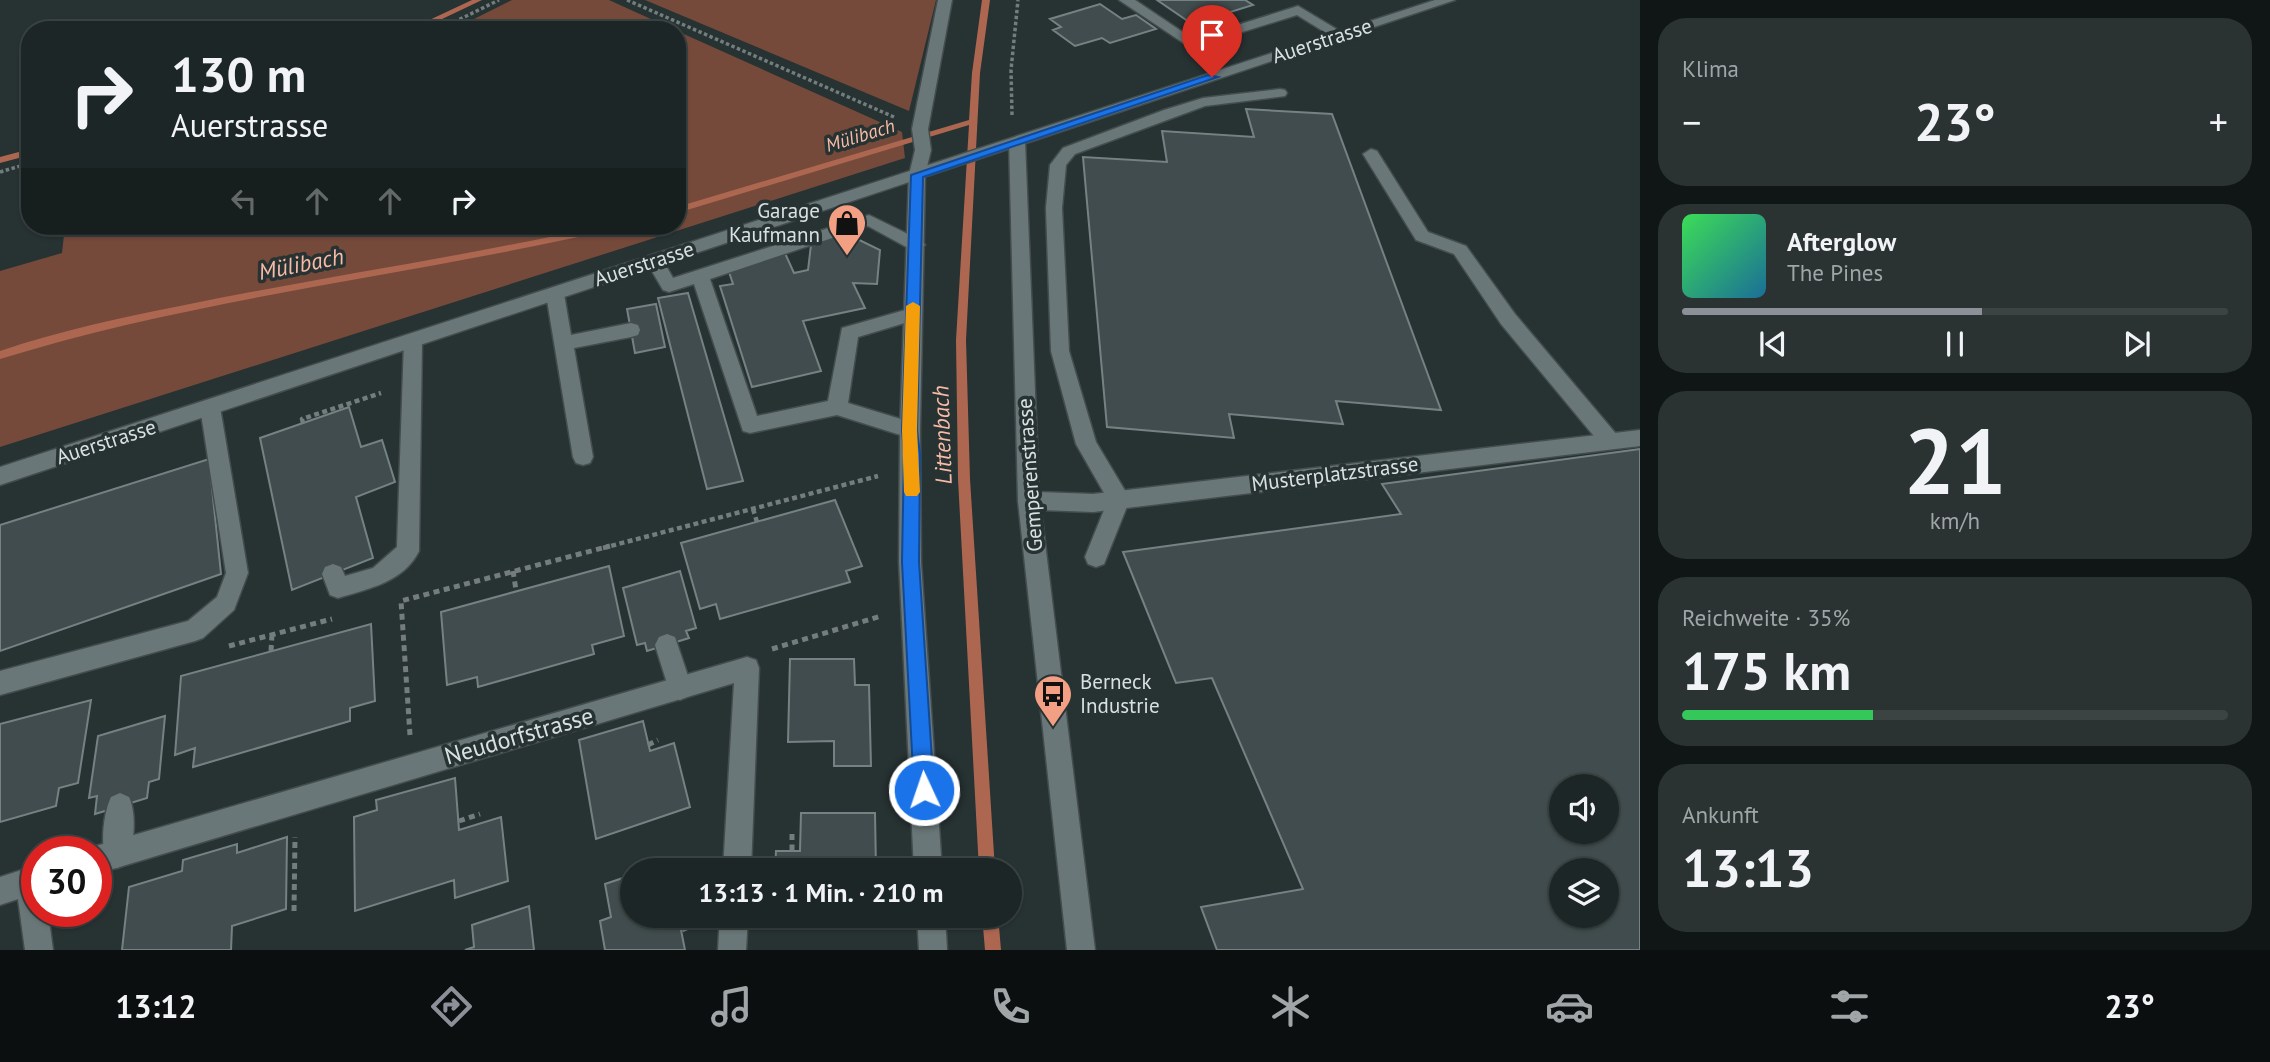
<!DOCTYPE html>
<html lang="de">
<meta charset="utf-8">
<style>
body{margin:0;font-family:"PT Sans",sans-serif;background:#2a3232;color:#f1f3f6;height:100vh;display:flex;flex-direction:column;font-size:26px;white-space:nowrap}
*{box-sizing:border-box;margin:0}
p{font-size:23px;color:#a0a5a7}
.icon{flex:none;width:38px;height:38px;fill:none;stroke:currentColor;stroke-width:2;stroke-linecap:round;stroke-linejoin:round}
.map{position:relative;flex:1;overflow:hidden}
.side{display:flex;flex-direction:column;gap:18px;padding:18px;background:#101515;width:630px}
.side>*{flex:none}
.banner{position:absolute;left:21px;top:21px;width:665px;height:214px;border-radius:28px;box-shadow:0 2px 5px #0004,0 0 0 2px #3b4343;background:#1d2626;color:#f1f3f6;overflow:hidden}
.fabs{position:absolute;left:1549px;top:774px;display:grid;gap:14px}
.fabs a{display:grid;place-items:center;width:70px;height:70px;border-radius:50%;background:#1d2626;box-shadow:0 2px 5px #0004,0 0 0 2px #3b4343;font-size:35px}
.speed{position:absolute;left:21px;top:836px;display:flex;gap:14px;font-size:35px;font-weight:700;text-align:center}
.speed>*{display:grid;place-content:center;width:91px;height:91px;border-radius:50%;background:#1d2626;box-shadow:0 2px 5px #0004,0 0 0 2px #3b4343;line-height:1}
.speed .limit{border:10px solid #d22;background:#fff;color:#111}
.pin{position:absolute;display:grid;place-items:center;width:60px;height:60px;color:#fff;margin:-72px -30px;border-radius:50% 50% 50% 0;rotate:-45deg;box-shadow:0 0 7px #0007}
.pin .icon{rotate:45deg}
.me{position:absolute;width:77px;margin:-38px;rotate:357deg;stroke-linejoin:round;filter:drop-shadow(0 0 5px #0008)}
.turn{display:flex;align-items:center;gap:24px;height:147px;padding:0 35px;font-size:32px}
.turn .icon{width:91px;height:91px;stroke-width:2.5}
.turn b{display:block;font-size:49px;line-height:60px}
.lanes{display:flex;align-items:center;height:66px;padding:0 35px;background:#0003;justify-content:center;gap:35px;direction:ltr}
.lanes .off{opacity:.35}
.big{font-size:52px;font-weight:700;line-height:1.1}
.side .widget{flex:1;display:flex;flex-direction:column;justify-content:center;gap:10px;min-width:0;padding:0 24px;border-radius:28px;background:#2a3232}
.side .dial{align-items:center;gap:0}
.dial b{font-size:91px;line-height:1}
.song{display:flex;align-items:center;gap:21px}
.cover{width:84px;height:84px;border-radius:10px;background:linear-gradient(135deg,hsl(130 70% 55%),hsl(200 70% 35%))}
.played{height:7px;border-radius:4px;background:linear-gradient(90deg,#8c9099 55%,#3b4343 55%)}
.keys{display:flex;justify-content:space-around;direction:ltr}
.heat{display:flex;justify-content:space-between;align-items:center;font-size:38px;direction:ltr}
.charge{height:10px;border-radius:5px;background:linear-gradient(90deg,#34c759 35%,#3b4343 0)}
.trip{position:absolute;left:620px;top:858px;width:402px;height:70px;border-radius:35px;background:#1d2626;box-shadow:0 2px 5px #0004,0 0 0 2px #3b4343;font-weight:700;line-height:70px;text-align:center}
.tab-bar{display:flex;height:112px;justify-content:space-around;align-items:center;background:#0c0f0f;color:#a0a5a7}
.tab-bar .icon{width:49px;height:49px}
.tab-bar .on{color:#8c9099}
.tab-bar b{font-size:32px;color:#f1f3f6}
main{display:flex;flex:1;min-height:0}
.map>svg:first-child{display:block}
.green{fill:#764a3b}
.lines{fill:none;stroke-linecap:round;stroke-linejoin:round}
.stream{fill:#ad6750;fill-rule:evenodd}
.building{fill:#404c4d;stroke:#758283;stroke-width:2;fill-rule:evenodd}
.service-casing{stroke:#444d4e;stroke-width:3}
.minor-casing{stroke:#444d4e;stroke-width:3}
.secondary-casing{stroke:#444d4e;stroke-width:3}
.path-far2{stroke:#747d7e;stroke-width:3.5;stroke-dasharray:3.5 2.5;stroke-linecap:butt}
.path-far1{stroke:#747d7e;stroke-width:4.5;stroke-dasharray:5 3.5;stroke-linecap:butt}
.path{stroke:#747d7e;stroke-width:5;stroke-dasharray:6 4.5;stroke-linecap:butt}
.service{fill:#6a7778;fill-rule:evenodd}
.minor{fill:#6a7778;fill-rule:evenodd}
.secondary{fill:#6a7778;fill-rule:evenodd}
.route{fill:#1a73e8;stroke:#114b97;stroke-width:2}
.slow{fill:#f59e0b}
.labels{text-anchor:middle;stroke-width:7;stroke-linejoin:round;paint-order:stroke}
.far-water-label{font-size:19px;font-style:italic;fill:#f8bba7;stroke:#273233}
.street-label{font-size:21px;fill:#d9e0e1;stroke:#273233}
.poi-label{font-size:21px;fill:#d9e0e1;stroke:#273233;text-anchor:end}
.water-label{font-size:23px;font-style:italic;fill:#f8bba7;stroke:#273233}
.near-street-label{font-size:24px;fill:#d9e0e1;stroke:#273233}
</style>
<main>
<div class="map">
<svg width="1640" height="950" viewBox="0 0 1640 950">
<rect width="100%" height="100%" fill="#273233"/>
<!-- green -->
<path class="green" d="M512 0H609L675 30H452Z
M645 0H936L909 111Z
M677 31 902 132 905 158 0 447V271L62 253 65 226H677Z"/>
<g class="lines">
<!-- stream -->
<path class="stream" d="M472 0H482L419 30H408Z
M982 0H990L980 73 966 340 970 479 995 870H979L958 479 956 340 969 125 677 213V207L969 120 972 73Z
M30 149V155L0 163V157Z
M601 226H619L614 229C410 276 200 297 0 359V351C59 331 119 318 180 306 320 277 462 257 601 226Z
M982 915H998L1001 950H985Z"/>
</g>
<!-- building -->
<path class="building" d="M1157 0H1245L1253 5 1192 24Z
M1100 4 1122 19 1136 15 1156 29 1110 43 1102 38 1075 46 1053 30 1061 27 1050 19Z
M1246 109 1332 114 1441 410 1336 401 1343 424 1229 414 1234 438 1107 427 1083 157 1167 162 1162 131 1254 137Z
M845 233 880 250 877 284 853 283 865 308 803 321 821 371 752 387 720 286 733 284 726 263 784 251 794 273 808 270 811 245Z
M688 293 743 481 707 489 658 298Z
M656 304 665 347 635 353 627 309Z
M349 407 361 447 382 440 395 482 356 497 373 558 292 590 260 438Z
M1640 449V950H1217L1201 907 1303 889 1212 678 1176 683 1123 552 1401 514 1382 484ZM1561 786H1606V831H1561ZM1561 870H1606V915H1561Z
M209 459 221 574 0 651V525Z
M835 500 862 566 846 571 850 582 720 619 716 604 700 609 681 543Z
M609 566 624 636 592 645 594 654 478 687 477 677 447 685 441 612Z
M680 571 696 628 686 631 689 638 647 651 645 643 637 645 623 588Z
M371 624 375 701 350 708V721L193 767 195 748 175 755 181 676Z
M790 659H854L855 685H869L871 766H834V741L788 742Z
M91 700 78 783 59 788 56 806 0 822V724Z
M165 716 159 779 149 782 147 798 95 814 97 796 89 798 98 736Z
M643 721 650 751 674 743 690 807 596 839 579 740Z
M455 778 459 830 501 817 508 881 455 898 454 880 355 911 354 817 377 810 376 800Z
M801 813H875L876 870H775L776 851H800Z
M287 837 286 909 232 926 231 950H122L129 887 182 871 183 860 237 844V853Z
M681 858 684 870H646Z
M632 875V915H692L679 920 685 950H605L600 921 611 917 605 884Z
M529 906 534 950H465L474 947 472 925Z
M774 915H877L878 925H774Z"/>
<g class="lines">
<defs>
<path id="service" d="M1119 0H1135L1193 39 1298 6 1348 36 1346 39H1336L1297 15 1191 48Z
M1280 89 1285 90 1287 93 1285 96 1205 106 1075 154 1066 165 1062 208 1069 351 1096 442 1130 499 1104 564 1096 567 1088 564 1085 557 1108 500 1076 444 1051 351 1046 208 1050 165 1063 148 1164 110 1203 98Z
M1371 149 1377 151 1428 232 1466 246 1515 314 1617 435 1620 441 1617 447 1610 449 1603 447 1501 324 1454 254 1416 240 1363 154Z
M869 215 922 241 925 245 916 251 910 249 868 226 710 279 757 416 828 401 842 328 912 308 918 309 921 314 918 319 858 337 848 403 917 424 920 430 917 436 910 438 837 415 750 433 743 431 694 284 669 292 663 290 646 261 655 255 661 257 673 278Z
M555 288 561 290 564 294 571 335 631 323 638 325 640 330 638 335 631 337 574 348 593 457 590 463 583 465 576 463 573 457 546 294 549 290Z
M413 334 420 336 422 341 419 551C404 582 368 589 338 598L330 595 322 574 325 567 333 564 341 567 345 576 373 568 397 547 404 341 406 336Z
M210 399 217 402 220 407 248 573 234 610 203 638 195 641 0 695V671L188 621 217 597 226 573 200 407 203 402Z
M667 634 675 637 692 688 689 696 680 700 671 696 655 645 659 637Z
M120 793 129 797C137 814 134 846 127 864L117 868 107 864C100 846 103 814 111 797Z"/>
<path id="minor" d="M938 0H952L928 129 931 150 925 175 920 430 921 562 942 870H914L899 562 900 430 909 175 915 150 912 129Z
M1017 136 1025 141 1039 492 1093 494 1640 430V446L1093 512 1041 510 1095 950H1067L1018 501 1009 141Z
M747 657 756 660 759 668 751 870H723L734 683 96 874V852H86L96 846Z
M37 865V912H48L53 950H25L18 899 0 905V877Z
M720 915H748L746 950H718Z
M917 915H945L947 950H919Z"/>
<path id="secondary" d="M1435 0H1455L0 485V467Z"/>
</defs>
<!-- service casing -->
<use href="#service" class="service-casing"/>
<!-- minor casing -->
<use href="#minor" class="minor-casing"/>
<!-- secondary casing -->
<use href="#secondary" class="secondary-casing"/>
<!-- path-far2 -->
<path class="path-far2" d="M627 0 894 117
M438 30 499 0
M1012 115 1011 70 1018 0
M0 172 30 163"/>
<!-- path-far1 -->
<path class="path-far1" d="M303 423 302 419 381 393
M753 509 757 522
M603 548 878 476"/>
<!-- path -->
<path class="path" d="M513 571 516 590
M229 646 332 619
M772 649 881 616
M271 651 272 634
M410 735 401 601 610 546
M648 745 658 740
M459 821 480 814
M792 834V851
M294 911 295 837
M682 930 700 922"/>
<!-- service -->
<use href="#service" class="service"/>
<!-- minor -->
<use href="#minor" class="minor"/>
<!-- secondary -->
<use href="#secondary" class="secondary"/>
</g>
<!-- route -->
<path class="route" d="M1208 75 1218 77 923 177 917 430 920 454 919 562 934 790 931 798 924 800 917 798 914 790 902 562 904 454 902 430 911 175Z"/>
<!-- slow -->
<path class="slow" d="M913 302 920 306 917 430 920 492 917 496H906L904 492 902 430 906 306Z"/>
<!-- icons -->
<defs>
<symbol id="shop-pin" viewBox="-11 -11 22 30"><path d="M0 17L-7.5 6A9.5 9.5 0 1 1 7.5 6Z" fill="#f39f83" stroke="#273233"/><path d="M-5-2.5h2.3a2.7 3.5 0 0 1 5.4 0H5L5.5 6h-11ZM-1.5-2.5h3a1.5 2.3 0 0 0-3 0Z" fill="#111"/></symbol>
<symbol id="bus-pin" viewBox="-11 -11 22 30"><path d="M0 17L-7.5 6A9.5 9.5 0 1 1 7.5 6Z" fill="#f39f83" stroke="#273233"/><path d="M-5-6H5V4H4V6H2V4H-2V6H-4V4H-5ZM-3.5-4V0h7V-4ZM-3.5 1.2v1.5H-2V1.2ZM2 1.2v1.5H3.5V1.2Z" fill="#111"/></symbol>
</defs>
<g fill-rule="evenodd">
<use href="#shop-pin" x="825" y="201" width="44" height="60"/>
<use href="#bus-pin" x="1031" y="672" width="44" height="60"/>
</g>
<g class="labels">
<!-- far-water labels -->
<g class="far-water-label">
<text transform="translate(860 135) rotate(-17)" y="7">Mülibach</text>
</g>
<!-- street labels -->
<g class="street-label">
<text transform="translate(1322 41) rotate(-18)" y="7">Auerstrasse</text>
<text transform="translate(644 264) rotate(-18)" y="7">Auerstrasse</text>
<text transform="translate(106 442) rotate(-18)" y="7">Auerstrasse</text>
<text transform="translate(1335 474) rotate(-7)" y="7">Musterplatzstrasse</text>
<text transform="translate(1030 475) rotate(-94)" y="7">Gemperenstrasse</text>
</g>
<!-- poi labels -->
<g class="poi-label">
<text x="820" y="218">Garage<tspan x="820" dy="24">Kaufmann</tspan></text>
<text x="1080" y="689" text-anchor="start">Berneck<tspan x="1080" dy="24">Industrie</tspan></text>
</g>
<!-- water labels -->
<g class="water-label">
<text transform="translate(301 264) rotate(-11)" y="8">Mülibach</text>
<text transform="translate(942 435) rotate(-92)" y="8">Littenbach</text>
</g>
<!-- near-street labels -->
<g class="near-street-label">
<text transform="translate(519 736) rotate(-16)" y="8">Neudorfstrasse</text>
</g>
</g>
</svg>
<div class="fabs">
<a><svg class="icon" aria-label="sound" viewBox="0 0 24 24"><path d="M4 9h4l5-4v14l-5-4H4zM17 9q2 3 0 6"/></svg></a>
<a><svg class="icon" aria-label="layers" viewBox="0 0 24 24"><path d="M12 4l9 5-9 5-9-5zM3 14l9 5 9-5"/></svg></a>
</div>
<div class="speed"><div class="limit">30</div></div>
<div class="pin" style="left:1212px;top:77px;background:#d93025"><svg class="icon" aria-label="arrive" viewBox="0 0 24 24"><path d="M6 21V4h12l-3 4 3 4H6"/></svg></div>
<svg class="me" style="left:924px;top:790px" viewBox="-20 -20 40 40"><circle r="17" fill="#1a73e8" stroke="#fff" stroke-width="3"/><path d="M0-11L8 9 0 5-8 9z" fill="#fff"/></svg>
<div class="trip">13:13 · 1 Min. · 210 m</div>
<div class="banner">
<div class="turn"><svg class="icon" aria-label="right" viewBox="0 0 24 24"><path d="M7 20v-9h11M14 6l5 5-5 5"/></svg><div><b>130 m</b>Auerstrasse</div></div>
<div class="lanes"><svg class="icon off" aria-label="left" viewBox="0 0 24 24"><path d="M17 20v-9H6M10 6l-5 5 5 5"/></svg><svg class="icon off" aria-label="ahead" viewBox="0 0 24 24"><path d="M12 20V5M6 11l6-6 6 6"/></svg><svg class="icon off" aria-label="ahead" viewBox="0 0 24 24"><path d="M12 20V5M6 11l6-6 6 6"/></svg><svg class="icon" aria-label="right" viewBox="0 0 24 24"><path d="M7 20v-9h11M14 6l5 5-5 5"/></svg></div>
</div>
</div>
<section class="side">
<div class="widget"><p>Klima</p>
<div class="heat"><a>−</a><b class="big">23°</b><a>+</a></div>
</div>
<div class="widget">
<div class="song"><i class="cover"></i><div><b>Afterglow</b><p>The Pines</p></div></div>
<div class="played"></div>
<div class="keys"><svg class="icon" aria-label="previous" viewBox="0 0 24 24"><path d="M18 5L8 12l10 7zM5 5v14"/></svg><svg class="icon" aria-label="pause" viewBox="0 0 24 24"><path d="M8 5v14M16 5v14"/></svg><svg class="icon" aria-label="next" viewBox="0 0 24 24"><path d="M6 5l10 7-10 7zM19 5v14"/></svg></div>
</div>
<div class="widget dial"><b>21</b><p>km/h</p></div>
<div class="widget"><p>Reichweite · 35%</p><b class="big">175 km</b><div class="charge"></div></div>
<div class="widget"><p>Ankunft</p><b class="big">13:13</b></div>
</section>
</main>
<nav class="tab-bar">
<b>13:12</b>
<svg class="icon on" aria-label="directions" viewBox="0 0 24 24"><path d="M12 3l9 9-9 9-9-9zM9 14v-3h6M13 9l2 2-2 2"/></svg>
<svg class="icon" aria-label="music" viewBox="0 0 24 24"><path d="M9 18V5l10-2v13"/><circle cx="6" cy="18" r="3"/><circle cx="16" cy="16" r="3"/></svg>
<svg class="icon" aria-label="phone" viewBox="0 0 24 24"><path d="M5 4h4l2 5-3 2q2 4 5 5l2-3 5 2v4C11 20 4 13 5 4z"/></svg>
<svg class="icon" aria-label="climate" viewBox="0 0 24 24"><path d="M12 3v18M4 7l16 10M4 17L20 7"/></svg>
<svg class="icon" aria-label="car" viewBox="0 0 24 24"><path d="M5 17H2v-5l4-1 3-4h7l3 4 3 1v5h-3M9 17h6M6 11h13"/><circle cx="7" cy="17" r="2"/><circle cx="17" cy="17" r="2"/></svg>
<svg class="icon" aria-label="filters" viewBox="0 0 24 24"><path d="M4 7h16M4 17h16"/><circle cx="9" cy="7" r="2"/><circle cx="15" cy="17" r="2"/></svg>
<b>23°</b>
</nav>
